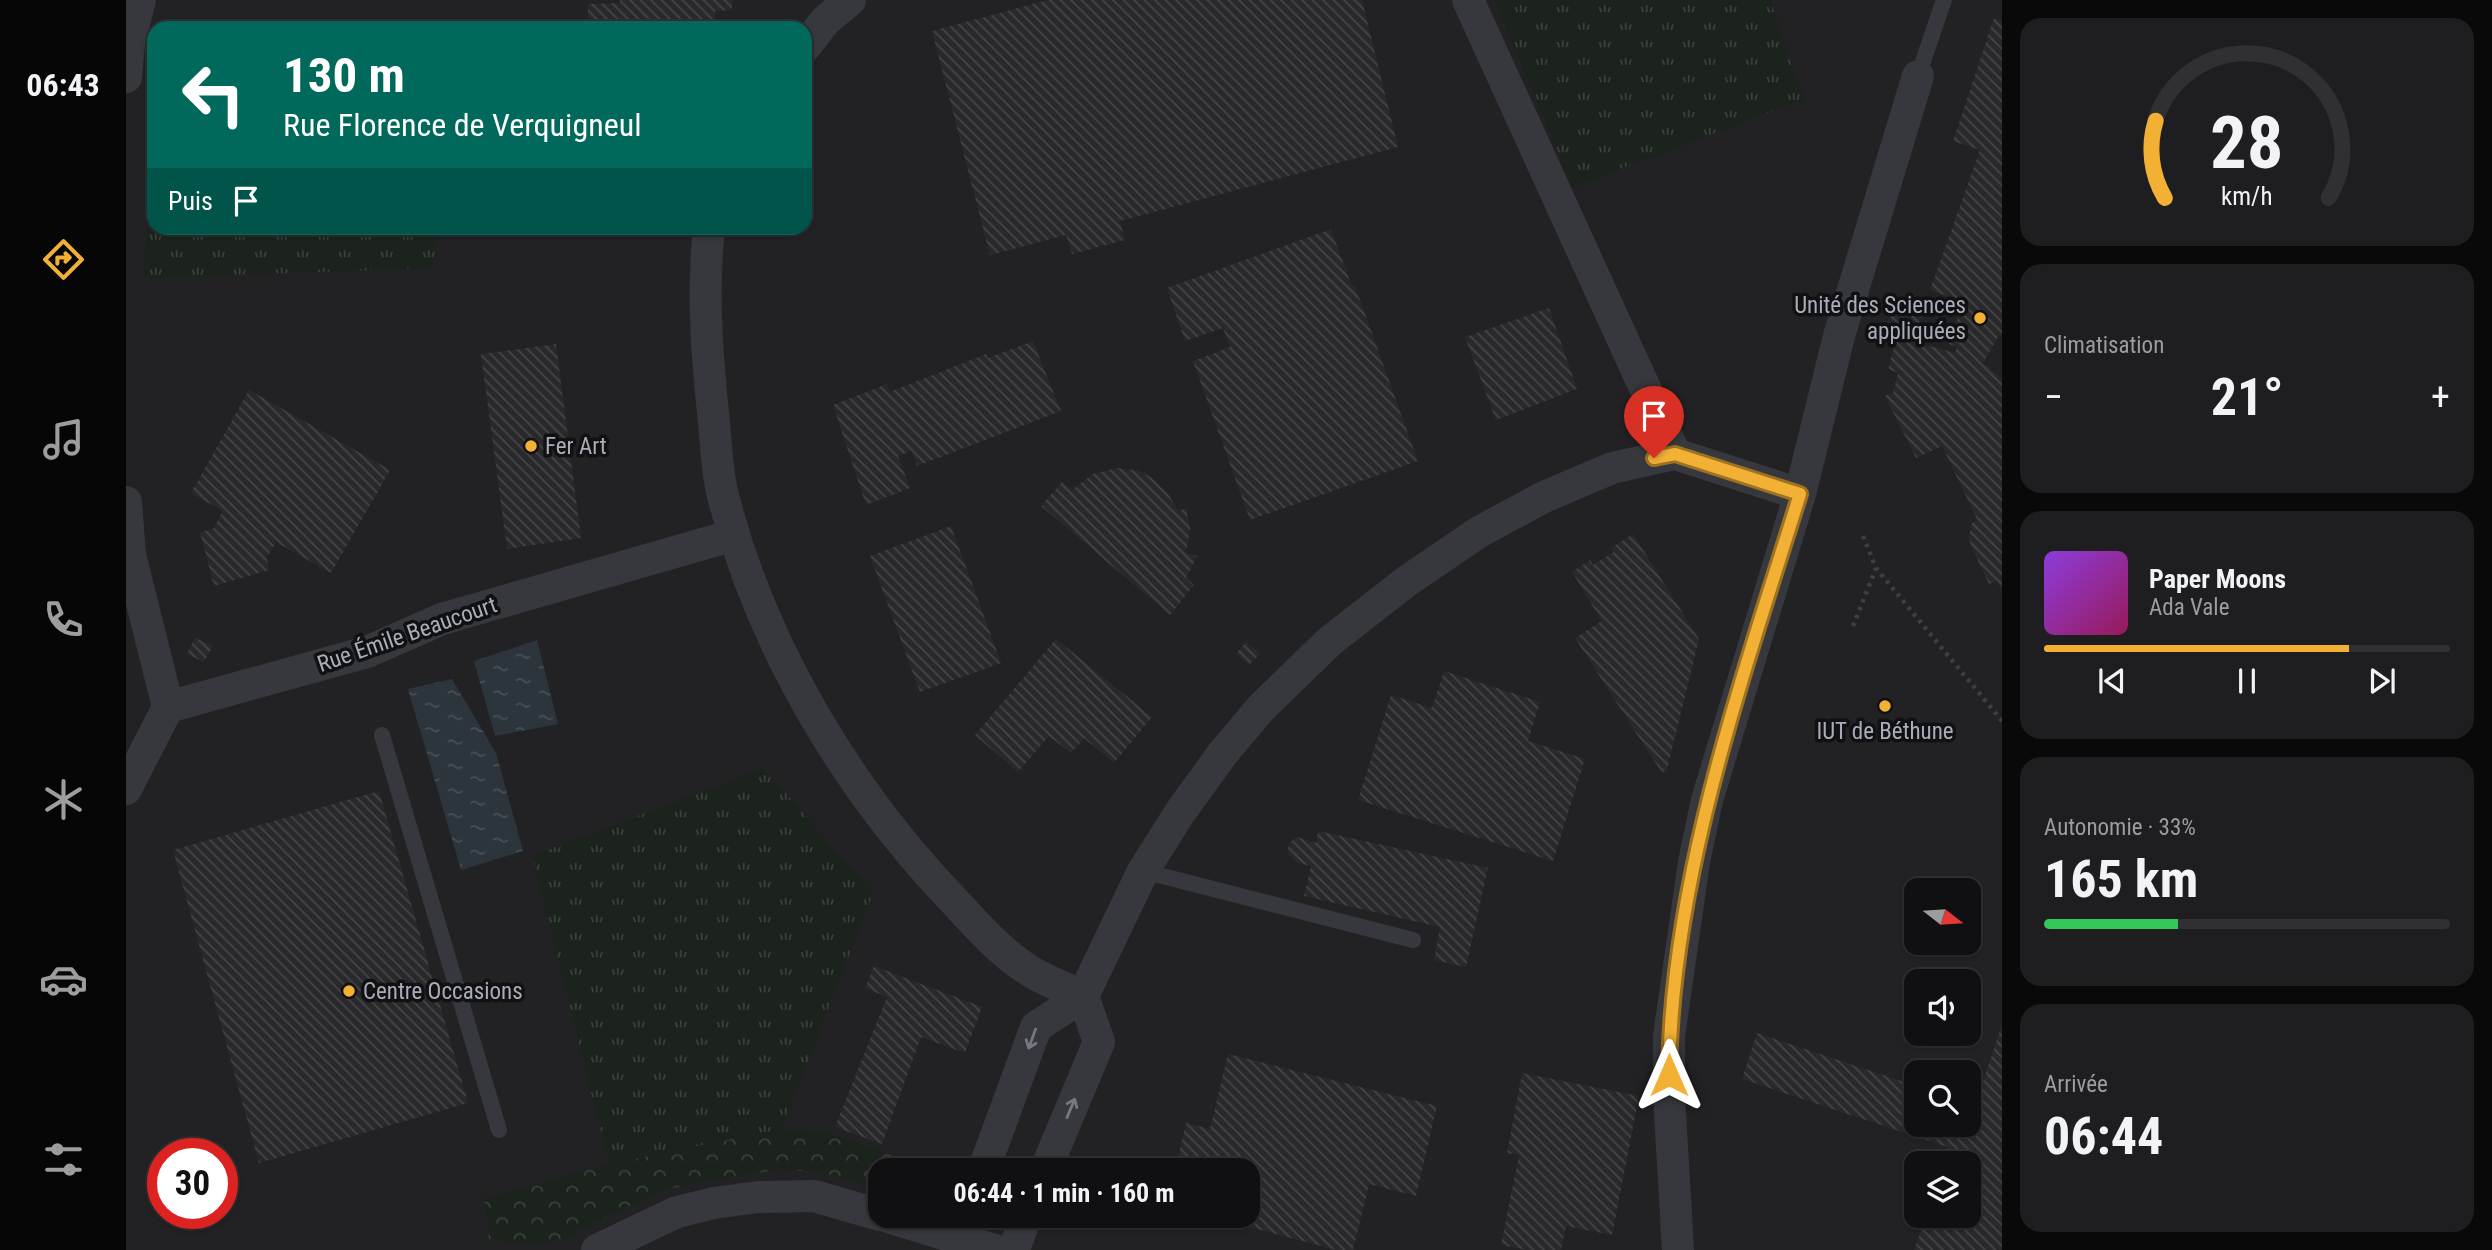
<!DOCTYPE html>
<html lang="fr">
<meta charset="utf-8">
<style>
body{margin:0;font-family:"Roboto Condensed",sans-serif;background:#1e1e20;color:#f1f3f6;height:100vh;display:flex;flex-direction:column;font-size:26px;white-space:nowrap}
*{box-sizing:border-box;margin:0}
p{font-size:23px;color:#9c9d9f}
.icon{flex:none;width:38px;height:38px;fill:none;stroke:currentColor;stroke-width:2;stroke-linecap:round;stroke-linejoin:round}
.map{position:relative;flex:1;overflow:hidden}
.drawer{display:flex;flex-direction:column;gap:18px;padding:18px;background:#09090a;width:490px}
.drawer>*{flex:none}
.banner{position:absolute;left:21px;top:21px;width:665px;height:214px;border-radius:21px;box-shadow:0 2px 5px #0004,0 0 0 2px #303032;background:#00695c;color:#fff;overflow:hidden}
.needle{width:46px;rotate:107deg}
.tools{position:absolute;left:1778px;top:878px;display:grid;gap:14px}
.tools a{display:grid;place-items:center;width:77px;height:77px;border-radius:14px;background:#101012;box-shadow:0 2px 5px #0004,0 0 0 2px #303032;font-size:35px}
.speed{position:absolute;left:21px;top:1138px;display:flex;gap:14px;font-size:35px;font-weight:700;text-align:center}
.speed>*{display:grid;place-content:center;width:91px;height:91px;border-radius:50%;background:#101012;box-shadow:0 2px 5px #0004,0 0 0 2px #303032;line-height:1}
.speed .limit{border:10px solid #d22;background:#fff;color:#111}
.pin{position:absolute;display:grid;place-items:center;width:60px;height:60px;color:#fff;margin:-72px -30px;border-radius:50% 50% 50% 0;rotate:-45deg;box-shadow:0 0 7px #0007}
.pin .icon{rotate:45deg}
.me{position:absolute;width:77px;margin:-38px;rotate:0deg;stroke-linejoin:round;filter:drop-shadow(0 0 5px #0008)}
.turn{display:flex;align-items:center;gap:24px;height:147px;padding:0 21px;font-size:32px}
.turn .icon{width:91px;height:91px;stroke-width:2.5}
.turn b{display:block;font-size:49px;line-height:60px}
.then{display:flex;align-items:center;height:66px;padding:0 21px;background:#0003;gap:14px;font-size:26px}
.big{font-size:52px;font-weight:700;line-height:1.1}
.drawer .widget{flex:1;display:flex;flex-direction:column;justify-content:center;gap:10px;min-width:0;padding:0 24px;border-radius:21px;background:#1e1e20}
.drawer .dial{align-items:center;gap:0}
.dial svg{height:182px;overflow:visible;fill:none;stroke:#303032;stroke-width:7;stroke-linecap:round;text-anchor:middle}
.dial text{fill:#f1f3f6;stroke:none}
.song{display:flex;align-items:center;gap:21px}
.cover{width:84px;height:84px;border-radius:10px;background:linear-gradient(135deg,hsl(270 70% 55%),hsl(330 70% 35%))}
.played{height:7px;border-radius:4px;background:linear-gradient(90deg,#f2b134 75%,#303032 75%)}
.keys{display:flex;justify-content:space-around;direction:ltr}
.heat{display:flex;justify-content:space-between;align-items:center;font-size:38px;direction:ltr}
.charge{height:10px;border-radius:5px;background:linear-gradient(90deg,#34c759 33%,#303032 0)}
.trip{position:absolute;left:742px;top:1158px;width:392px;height:70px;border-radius:21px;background:#101012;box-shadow:0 2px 5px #0004,0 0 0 2px #303032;font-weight:700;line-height:70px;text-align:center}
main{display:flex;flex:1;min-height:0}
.tabs{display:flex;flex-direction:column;width:126px;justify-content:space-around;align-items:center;background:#060607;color:#9c9d9f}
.tabs .icon{width:49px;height:49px}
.tabs .current{color:#f2b134}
.tabs b{font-size:32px;color:#f1f3f6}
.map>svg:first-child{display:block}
.built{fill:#222225;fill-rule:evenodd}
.grass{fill:url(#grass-tufts)}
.forest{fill:url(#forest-crowns)}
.water{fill:url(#water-ripples)}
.building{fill:url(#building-back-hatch)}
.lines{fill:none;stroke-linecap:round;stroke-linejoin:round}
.path{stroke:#3d3f44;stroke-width:4.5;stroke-dasharray:3.5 5;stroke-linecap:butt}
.service{stroke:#37383d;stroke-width:16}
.minor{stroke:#37383d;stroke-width:32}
.oneway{stroke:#757881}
.route-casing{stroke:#9d7322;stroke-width:18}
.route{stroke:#f2b134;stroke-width:12}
.poi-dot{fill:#f2b134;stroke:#111113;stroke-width:2.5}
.labels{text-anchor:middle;stroke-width:7;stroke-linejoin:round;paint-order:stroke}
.poi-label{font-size:23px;fill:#a8adb8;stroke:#111113;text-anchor:start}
.street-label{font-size:23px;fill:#a8adb8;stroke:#111113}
</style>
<main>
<nav class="tabs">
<b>06:43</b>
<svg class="icon current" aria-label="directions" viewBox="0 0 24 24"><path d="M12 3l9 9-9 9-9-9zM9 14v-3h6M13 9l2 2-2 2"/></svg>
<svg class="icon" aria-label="music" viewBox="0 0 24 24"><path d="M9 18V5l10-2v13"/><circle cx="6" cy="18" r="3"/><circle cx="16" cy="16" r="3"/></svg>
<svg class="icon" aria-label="phone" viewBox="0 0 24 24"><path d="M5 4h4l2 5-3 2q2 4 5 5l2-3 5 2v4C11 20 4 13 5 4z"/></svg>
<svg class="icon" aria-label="climate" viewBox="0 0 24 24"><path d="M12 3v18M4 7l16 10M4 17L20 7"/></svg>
<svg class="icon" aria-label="car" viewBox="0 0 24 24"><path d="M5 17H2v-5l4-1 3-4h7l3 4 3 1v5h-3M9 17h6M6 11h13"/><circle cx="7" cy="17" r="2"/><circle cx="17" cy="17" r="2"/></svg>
<svg class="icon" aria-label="filters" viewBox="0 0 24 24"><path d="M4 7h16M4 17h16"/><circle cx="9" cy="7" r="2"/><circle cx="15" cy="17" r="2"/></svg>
</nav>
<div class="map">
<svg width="1876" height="1250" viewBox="0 0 1876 1250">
<defs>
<pattern id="grass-tufts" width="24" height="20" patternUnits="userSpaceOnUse" patternTransform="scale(1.75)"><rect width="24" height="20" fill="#1c231d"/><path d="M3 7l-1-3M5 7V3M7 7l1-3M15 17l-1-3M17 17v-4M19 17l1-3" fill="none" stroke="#3a403c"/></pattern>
<pattern id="forest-crowns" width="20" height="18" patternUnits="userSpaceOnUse" patternTransform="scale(1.75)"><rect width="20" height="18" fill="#1c231d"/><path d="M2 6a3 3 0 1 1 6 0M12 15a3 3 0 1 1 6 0" fill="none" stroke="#3a403c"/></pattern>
<pattern id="water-ripples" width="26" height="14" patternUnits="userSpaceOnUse" patternTransform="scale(1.75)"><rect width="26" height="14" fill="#2c353c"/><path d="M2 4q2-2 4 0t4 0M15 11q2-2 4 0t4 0" fill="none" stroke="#485056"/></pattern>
<pattern id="building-back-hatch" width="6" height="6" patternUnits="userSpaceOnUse" patternTransform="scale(1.75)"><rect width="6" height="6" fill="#29292c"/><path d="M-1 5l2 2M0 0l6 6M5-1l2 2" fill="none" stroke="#454548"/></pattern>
</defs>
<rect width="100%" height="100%" fill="#161618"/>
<!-- built -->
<path class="built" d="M0 0H1369L1447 187 1677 99 1644 0H1876V1250H0ZM28 28H679V228H28ZM1790 891H1843V943H1790ZM1790 982H1843V1034H1790ZM1790 1073H1843V1125H1790ZM37 1153H96V1213H37ZM1790 1164H1843V1216H1790ZM754 1171H1122V1216H754Z"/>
<!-- grass -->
<path class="grass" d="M1369 0H1644L1678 99 1447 187Z
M28 132V228H313L306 268 17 278Z
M638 768 747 893 656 1129 483 1164 406 856Z"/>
<!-- forest -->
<path class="forest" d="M656 1129 694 1130 809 1170 754 1171V1189L697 1173 655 1169 539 1189 435 1239 405 1246 363 1239 358 1198 483 1164Z"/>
<!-- water -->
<path class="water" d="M411 640 432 724 369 736 348 661Z
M326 679 370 753 397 851 335 870 282 689Z"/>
<!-- building -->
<path class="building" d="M494 0H606V10L589 11V28H462V4L494 3Z
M922 0H1236L1272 147 994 221 999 240 946 254 940 235 864 255 806 31Z
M1868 18 1876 21V338L1873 335 1857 363 1876 379V591L1871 581 1863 584 1845 546 1843 537 1846 523 1851 519 1816 446 1790 458 1759 396 1767 393 1772 373 1762 369 1771 337 1829 353 1831 347 1823 344 1837 302 1804 290 1854 150 1827 141Z
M1205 229 1226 287 1229 286 1292 461 1124 520 1067 361 1104 347 1097 328 1059 341 1041 288Z
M1769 299 1797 310 1792 330 1761 329Z
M1423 308 1451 389 1370 420 1339 337Z
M907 341 935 411 791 466 786 451 772 456 784 488 740 505 707 405 761 384 764 392 860 354 862 358Z
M430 344 455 538 381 549 355 354Z
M123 390 264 470 205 573 150 542 141 557 143 570 88 586 74 532 87 529 97 511 65 493Z
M991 468 1013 471 1025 477 1043 495 1052 511 1060 508 1064 529 1060 553 1071 556 1060 578 1068 585 1044 615 915 506 936 482 946 490 967 474Z
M825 526 875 663 794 692 744 556Z
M1507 534 1573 639 1541 770 1536 773 1449 638 1476 621 1446 572 1464 560 1467 565 1488 552 1485 548Z
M69 638 87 646 78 662 61 654Z
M930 639 1026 717 988 763 958 738 945 753 923 736 892 772 849 735Z
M1120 642 1134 654 1123 665 1110 654Z
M1318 671 1414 702 1402 741 1459 759 1427 861 1232 800 1265 695 1306 708Z
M253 791 342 1103 133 1163 47 850Z
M1192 831 1362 868 1340 967 1308 960 1314 927 1178 896 1185 866 1172 863 1161 852 1164 842 1171 837 1190 843Z
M748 966 856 1007 839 1053 795 1037 756 1144 709 1127 761 997 739 988Z
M1876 1025V1250H1788L1800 1216H1843V1164H1817L1822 1147 1616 1079 1631 1033 1790 1086V1125H1843V1103L1849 1105Z
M1102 1054 1311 1106 1290 1196 1243 1184 1227 1250H1210L1086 1217 1122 1216V1171H1049L1060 1123 1084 1129Z
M1396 1073 1513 1096 1486 1235 1440 1226 1435 1250H1401L1375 1245 1393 1155 1381 1153Z"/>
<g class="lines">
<!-- path -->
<path class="path" d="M1737 536 1750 568 1876 721
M1727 626 1750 568"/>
<!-- service -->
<path class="service" d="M1792 76 1818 0
M256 735 373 1130
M1017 871 1287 940"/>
<!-- minor -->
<path class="minor" d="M1342 0 1549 454
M679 47 699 21 724 0
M0 77 3 43 14 0
M583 228C576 293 581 357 588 422 590 446 591 472 597 496 636 648 722 791 831 904 854 929 879 957 909 974 925 983 941 989 957 996
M0 502 4 555 42 707
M0 789 42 707 241 652 316 619 608 535
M857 1171 910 1027 957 996 1017 871 1055 811 1097 753 1135 708 1204 641 1281 581 1353 532 1418 497 1486 468 1549 454 1674 494
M919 1171 973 1042 957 996
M759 1216 869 1250
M471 1250 551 1212 588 1203 632 1197 688 1196 754 1215
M888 1250 900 1216
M1552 1250 1543 1095V1036L1568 862 1581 800 1674 494 1713 336 1792 76"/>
</g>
<!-- one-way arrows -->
<defs><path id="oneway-shaft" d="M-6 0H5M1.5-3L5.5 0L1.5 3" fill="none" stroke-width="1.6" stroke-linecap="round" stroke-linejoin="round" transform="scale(1.75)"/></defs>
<g class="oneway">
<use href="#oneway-shaft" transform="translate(906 1039) rotate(110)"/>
<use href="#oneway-shaft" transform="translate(945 1108) rotate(-67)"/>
</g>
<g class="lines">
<defs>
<path id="route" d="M1528 458 1549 454 1674 494C1616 680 1545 879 1543 1075"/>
</defs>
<!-- route casing -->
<use href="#route" class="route-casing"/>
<!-- route -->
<use href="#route" class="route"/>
</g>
<!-- markers -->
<g class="poi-dot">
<circle cx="1854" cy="318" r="7"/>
<circle cx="405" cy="446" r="7"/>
<circle cx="1759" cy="706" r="7"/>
<circle cx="223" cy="991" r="7"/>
</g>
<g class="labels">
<!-- poi labels -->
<g class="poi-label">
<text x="1840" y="313" text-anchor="end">Unité des Sciences<tspan x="1840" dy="26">appliquées</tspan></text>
<text x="419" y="454">Fer Art</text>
<text x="1759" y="739" text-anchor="middle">IUT de Béthune</text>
<text x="237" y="999">Centre Occasions</text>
</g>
<!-- street labels -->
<g class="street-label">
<text transform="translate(281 634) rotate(-19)" y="8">Rue Émile Beaucourt</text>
</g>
</g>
</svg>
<div class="tools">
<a><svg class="needle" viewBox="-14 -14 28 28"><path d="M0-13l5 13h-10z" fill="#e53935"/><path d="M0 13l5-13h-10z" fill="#9c9d9f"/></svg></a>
<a><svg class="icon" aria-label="sound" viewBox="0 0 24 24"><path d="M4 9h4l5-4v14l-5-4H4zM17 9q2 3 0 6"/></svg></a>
<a><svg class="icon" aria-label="search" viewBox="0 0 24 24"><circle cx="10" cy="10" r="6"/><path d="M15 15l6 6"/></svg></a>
<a><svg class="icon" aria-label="layers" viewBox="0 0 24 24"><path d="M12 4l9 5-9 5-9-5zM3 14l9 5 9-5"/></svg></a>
</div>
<div class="speed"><div class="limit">30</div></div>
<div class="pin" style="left:1528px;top:458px;background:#d93025"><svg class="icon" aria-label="arrive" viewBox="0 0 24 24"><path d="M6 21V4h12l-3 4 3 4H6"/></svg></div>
<svg class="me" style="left:1543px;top:1075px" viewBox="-20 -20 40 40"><path d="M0-17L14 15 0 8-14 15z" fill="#f2b134" stroke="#fff" stroke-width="4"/></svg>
<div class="trip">06:44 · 1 min · 160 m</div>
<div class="banner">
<div class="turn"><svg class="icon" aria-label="left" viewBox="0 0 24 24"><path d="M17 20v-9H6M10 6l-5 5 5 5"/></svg><div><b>130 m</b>Rue Florence de Verquigneul</div></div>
<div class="then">Puis<svg class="icon" aria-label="arrive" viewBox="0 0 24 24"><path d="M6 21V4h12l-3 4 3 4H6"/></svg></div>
</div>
</div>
<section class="drawer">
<div class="widget dial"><svg viewBox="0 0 100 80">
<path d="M14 69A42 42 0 1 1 86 69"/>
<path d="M14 69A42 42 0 0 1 10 35" stroke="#f2b134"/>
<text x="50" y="56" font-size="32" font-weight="700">28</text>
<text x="50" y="72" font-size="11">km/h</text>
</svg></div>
<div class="widget"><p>Climatisation</p>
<div class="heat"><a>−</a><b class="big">21°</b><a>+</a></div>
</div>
<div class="widget">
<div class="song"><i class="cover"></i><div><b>Paper Moons</b><p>Ada Vale</p></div></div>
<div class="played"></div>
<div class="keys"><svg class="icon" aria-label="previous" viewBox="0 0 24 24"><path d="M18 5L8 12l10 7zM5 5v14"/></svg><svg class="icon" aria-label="pause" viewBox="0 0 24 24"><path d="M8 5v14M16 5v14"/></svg><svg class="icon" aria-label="next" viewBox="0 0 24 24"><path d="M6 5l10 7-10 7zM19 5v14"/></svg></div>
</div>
<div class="widget"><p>Autonomie · 33%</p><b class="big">165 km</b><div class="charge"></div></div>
<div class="widget"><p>Arrivée</p><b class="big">06:44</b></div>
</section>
</main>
